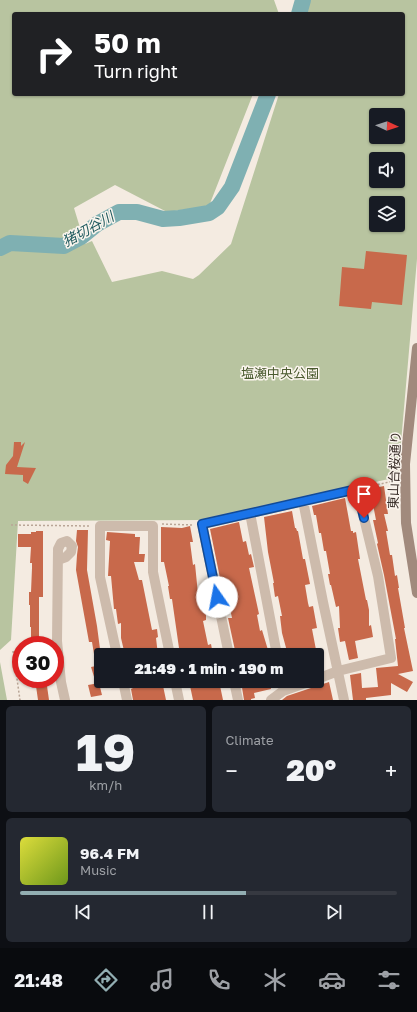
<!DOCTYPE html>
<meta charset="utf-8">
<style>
body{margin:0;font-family:"Golos Text","Noto Sans JP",sans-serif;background:#242831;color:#f1f3f6;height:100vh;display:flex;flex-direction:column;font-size:15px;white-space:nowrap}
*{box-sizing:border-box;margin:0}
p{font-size:13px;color:#9ea1a6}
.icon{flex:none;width:22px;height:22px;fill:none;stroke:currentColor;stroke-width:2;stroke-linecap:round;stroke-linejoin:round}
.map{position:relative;height:700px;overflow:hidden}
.panel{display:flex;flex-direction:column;gap:6px;padding:6px;background:#0d0f14;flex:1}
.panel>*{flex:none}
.hud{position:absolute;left:12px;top:12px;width:393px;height:84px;border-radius:4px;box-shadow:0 1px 3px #0004;background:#202124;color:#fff;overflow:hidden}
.needle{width:26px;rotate:93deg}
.controls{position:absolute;left:369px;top:108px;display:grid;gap:8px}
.controls a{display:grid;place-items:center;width:36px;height:36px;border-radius:4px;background:#171b24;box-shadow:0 1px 3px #0004;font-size:20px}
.speed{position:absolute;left:12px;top:636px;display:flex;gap:8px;font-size:20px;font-weight:700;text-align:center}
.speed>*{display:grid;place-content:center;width:52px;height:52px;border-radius:50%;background:#171b24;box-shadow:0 1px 3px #0004;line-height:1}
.speed .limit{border:6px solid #d22;background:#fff;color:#111}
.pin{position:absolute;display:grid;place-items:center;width:34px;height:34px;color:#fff;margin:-41px -17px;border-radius:50% 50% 50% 0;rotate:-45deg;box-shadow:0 0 4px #0007}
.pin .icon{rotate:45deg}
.me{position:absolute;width:44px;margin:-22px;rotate:348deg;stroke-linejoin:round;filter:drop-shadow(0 0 3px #0008)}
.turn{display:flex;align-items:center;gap:14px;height:84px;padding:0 16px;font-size:18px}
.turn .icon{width:52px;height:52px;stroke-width:2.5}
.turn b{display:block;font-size:28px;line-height:34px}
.big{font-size:30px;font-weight:800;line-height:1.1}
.panel .card{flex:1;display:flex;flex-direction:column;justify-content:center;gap:6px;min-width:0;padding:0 14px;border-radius:6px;background:#242831}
.panel .dial{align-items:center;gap:0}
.dial b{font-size:52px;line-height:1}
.song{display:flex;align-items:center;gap:12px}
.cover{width:48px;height:48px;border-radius:6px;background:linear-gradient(135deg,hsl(60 70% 55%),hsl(80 70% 35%))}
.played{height:4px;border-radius:2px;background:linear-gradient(90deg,#92aeb2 60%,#363941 60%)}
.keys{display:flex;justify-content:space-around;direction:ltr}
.heat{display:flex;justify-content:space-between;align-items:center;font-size:22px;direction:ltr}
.panel .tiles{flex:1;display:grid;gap:6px;grid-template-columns:1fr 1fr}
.card:last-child{grid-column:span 2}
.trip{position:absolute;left:94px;top:648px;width:230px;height:40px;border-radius:4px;background:#171b24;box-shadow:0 1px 3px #0004;font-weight:800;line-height:40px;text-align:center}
.menu{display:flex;height:64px;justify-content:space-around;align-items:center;background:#090b0e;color:#9ea1a6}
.menu .icon{width:28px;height:28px}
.menu .active{color:#92aeb2}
.menu b{font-size:18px;color:#f1f3f6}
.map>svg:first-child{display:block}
.green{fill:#b8c4a0;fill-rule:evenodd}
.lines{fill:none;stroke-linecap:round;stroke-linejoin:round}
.river{stroke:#7fb0b2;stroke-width:16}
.building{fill:#c8694b}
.path{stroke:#b9a596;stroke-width:1.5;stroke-dasharray:2 2;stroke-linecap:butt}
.street{stroke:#cdbbac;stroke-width:10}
.secondary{stroke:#a18a7d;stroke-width:10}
.route-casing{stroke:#114b97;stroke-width:10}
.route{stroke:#1a73e8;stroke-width:7}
.labels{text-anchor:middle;stroke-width:3;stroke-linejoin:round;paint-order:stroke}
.park-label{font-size:13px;fill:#4a5a2e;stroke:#fbf5ee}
.street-label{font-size:13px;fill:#3b302b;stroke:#fbf5ee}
.water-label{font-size:14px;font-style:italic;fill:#1f5a5e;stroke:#fbf5ee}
</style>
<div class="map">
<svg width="417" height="700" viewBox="0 0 417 700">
<rect width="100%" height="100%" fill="#f4ebe1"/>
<!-- green -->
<path class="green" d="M0 0H274L279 14H14V94H253L209 206 167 212 115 185 74 208 85 244 92 241 112 282 162 271 193 279 199 275 231 244 279 94H403V14H305L308 4 311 0H417V259L398 477 201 520 18 521 11 640 0 650ZM376 115H398V137H376ZM376 159H398V181H376ZM376 203H398V225H376Z
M0 662 7 700H0Z"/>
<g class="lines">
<!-- river -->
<path class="river" d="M299 14 303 0
M0 248 10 243 64 246 81 237 97 224 119 212H137L163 219 179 218 209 213 218 207 232 187 268 94"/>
</g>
<!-- building -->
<path class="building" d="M366 251 407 255 402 305 372 302 371 309 339 306 342 267 364 269Z
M14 442H21V446L25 442 17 467 36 468 28 484 23 481V475L5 474 6 465 13 456Z
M384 486 388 514H384L388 531H386L390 555H392L395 576 397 575 399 588H398L405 628H404L413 671 398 674 413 682 407 692 391 683V695L366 698V700H353L350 675 361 673 362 688 378 687 376 668 398 666 395 639H396L384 575 377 544 378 543 373 520H376L370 489Z
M345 498 351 531H353V533L356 532 360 559H358L366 600H367L369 610V626L371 625 373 637 355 641 358 658 349 660 345 641 340 642 338 628H340L339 606 336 607 331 585H330L328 574H330L326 551H324L321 533H319L316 515H314L312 506Z
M292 511 295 528H296L297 531H298L303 559H305L310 584 305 585 308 603 309 607 313 606 317 628 312 629 317 655H288L282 633 280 616H282L278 596 275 597 273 583H274L268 552 264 517Z
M239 522 243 542 246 541 249 555 251 554 254 567 249 568 259 614 257 615 260 631 262 630 268 650 244 655H236L228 618H232L228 599H229L224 577 220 578 210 529Z
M190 526 193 542H190L193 565 195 564 198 594 202 593 206 615V620L203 621 208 645 211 644 213 655H180L172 599H170L168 586H169L164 562H161V527L182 528Z
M77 530H88L87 570 97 626 100 649H101V678L95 680 91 667 96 666 92 642H89L76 570 77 555 78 547 76 541Z
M36 531H43V597H39V638H43V645H31V627H30V605H29V592H31L32 568V563H30L31 547H18V534H31V532H36Z
M107 532 135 534V537H140L139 554H145L144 562H134L139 580H142L152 630 157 629 158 637 156 638 158 655H125L121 638V623L118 624 116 609H114L111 576H108L110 541 106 540Z
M35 679H46L49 700H38Z
M132 681H162L166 700H133L131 689 133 688Z
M189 681H219L223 700H193Z
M241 681H270L271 689 254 693 255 698 251 699V700H244Z
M329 682 333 700H282L287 696Z
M99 683 102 695 91 697 88 685Z"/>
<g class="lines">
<!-- path -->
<path class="path" d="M366 487 394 481
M162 524 192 525
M11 525 90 526
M13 651 20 700"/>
<!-- street -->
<path class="street" d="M303 501 323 602 344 700
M250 513 277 655
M58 560 66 557 71 552 72 546 67 541 61 543 58 549 57 641 61 682 65 700
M117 655 100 577V526H153V572L170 655
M229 655 202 524 357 489 378 576 391 658 338 671 317 679
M123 681 127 700
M175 681 179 700
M234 681 238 700
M271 700 283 691 311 681"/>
<!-- secondary -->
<path class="secondary" d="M417 348 405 464 406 523 417 593"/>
</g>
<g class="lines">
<defs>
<path id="route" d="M217 597 202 524 357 489 364 518"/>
</defs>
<!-- route casing -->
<use href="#route" class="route-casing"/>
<!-- route -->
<use href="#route" class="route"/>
</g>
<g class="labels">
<!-- park labels -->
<g class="park-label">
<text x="280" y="378">塩瀬中央公園</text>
</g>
<!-- street labels -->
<g class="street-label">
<text transform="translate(394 470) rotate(-88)" y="5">東山台桜通り</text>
</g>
<!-- water labels -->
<g class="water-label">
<text transform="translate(88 229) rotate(-29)" y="5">猪切谷川</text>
</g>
</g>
</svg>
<div class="controls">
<a><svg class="needle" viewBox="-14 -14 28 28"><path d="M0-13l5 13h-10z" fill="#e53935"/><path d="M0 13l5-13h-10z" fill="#9ea1a6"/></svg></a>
<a><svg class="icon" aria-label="sound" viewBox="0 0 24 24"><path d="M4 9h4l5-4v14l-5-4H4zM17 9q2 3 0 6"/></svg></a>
<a><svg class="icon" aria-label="layers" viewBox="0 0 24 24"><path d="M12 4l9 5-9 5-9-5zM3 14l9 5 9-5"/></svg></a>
</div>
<div class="speed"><div class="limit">30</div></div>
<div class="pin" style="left:364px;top:518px;background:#d93025"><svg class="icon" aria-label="arrive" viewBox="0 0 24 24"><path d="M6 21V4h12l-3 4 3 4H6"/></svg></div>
<svg class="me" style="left:217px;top:597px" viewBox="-20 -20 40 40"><circle r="19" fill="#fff"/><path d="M0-13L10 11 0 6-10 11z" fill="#1a73e8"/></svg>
<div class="trip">21:49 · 1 min · 190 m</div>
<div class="hud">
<div class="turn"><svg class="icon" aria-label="right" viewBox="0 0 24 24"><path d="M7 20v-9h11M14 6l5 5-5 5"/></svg><div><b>50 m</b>Turn right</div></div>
</div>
</div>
<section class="panel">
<div class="tiles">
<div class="card dial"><b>19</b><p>km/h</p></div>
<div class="card"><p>Climate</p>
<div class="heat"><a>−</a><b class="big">20°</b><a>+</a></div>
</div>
<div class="card">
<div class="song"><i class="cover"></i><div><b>96.4 FM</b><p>Music</p></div></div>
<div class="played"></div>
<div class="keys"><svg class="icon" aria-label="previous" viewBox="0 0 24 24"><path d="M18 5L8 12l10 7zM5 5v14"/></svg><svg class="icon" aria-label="pause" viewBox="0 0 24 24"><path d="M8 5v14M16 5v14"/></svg><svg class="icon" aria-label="next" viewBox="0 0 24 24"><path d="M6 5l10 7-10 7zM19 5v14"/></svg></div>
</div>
</div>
</section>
<nav class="menu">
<b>21:48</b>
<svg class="icon active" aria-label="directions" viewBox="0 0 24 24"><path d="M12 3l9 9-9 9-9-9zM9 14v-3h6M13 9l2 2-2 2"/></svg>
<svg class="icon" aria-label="music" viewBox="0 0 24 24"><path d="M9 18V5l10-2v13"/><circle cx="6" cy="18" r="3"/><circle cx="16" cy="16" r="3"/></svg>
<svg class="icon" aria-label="phone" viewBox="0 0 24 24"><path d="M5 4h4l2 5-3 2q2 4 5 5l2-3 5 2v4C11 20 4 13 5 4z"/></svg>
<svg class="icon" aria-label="climate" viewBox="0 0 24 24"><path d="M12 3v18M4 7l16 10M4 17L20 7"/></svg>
<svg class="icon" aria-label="car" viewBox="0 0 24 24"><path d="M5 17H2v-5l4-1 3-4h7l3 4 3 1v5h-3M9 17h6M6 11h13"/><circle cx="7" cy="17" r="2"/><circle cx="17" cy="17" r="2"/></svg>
<svg class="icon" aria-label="filters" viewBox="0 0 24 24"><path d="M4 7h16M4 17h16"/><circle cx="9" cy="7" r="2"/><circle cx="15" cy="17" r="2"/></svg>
</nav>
